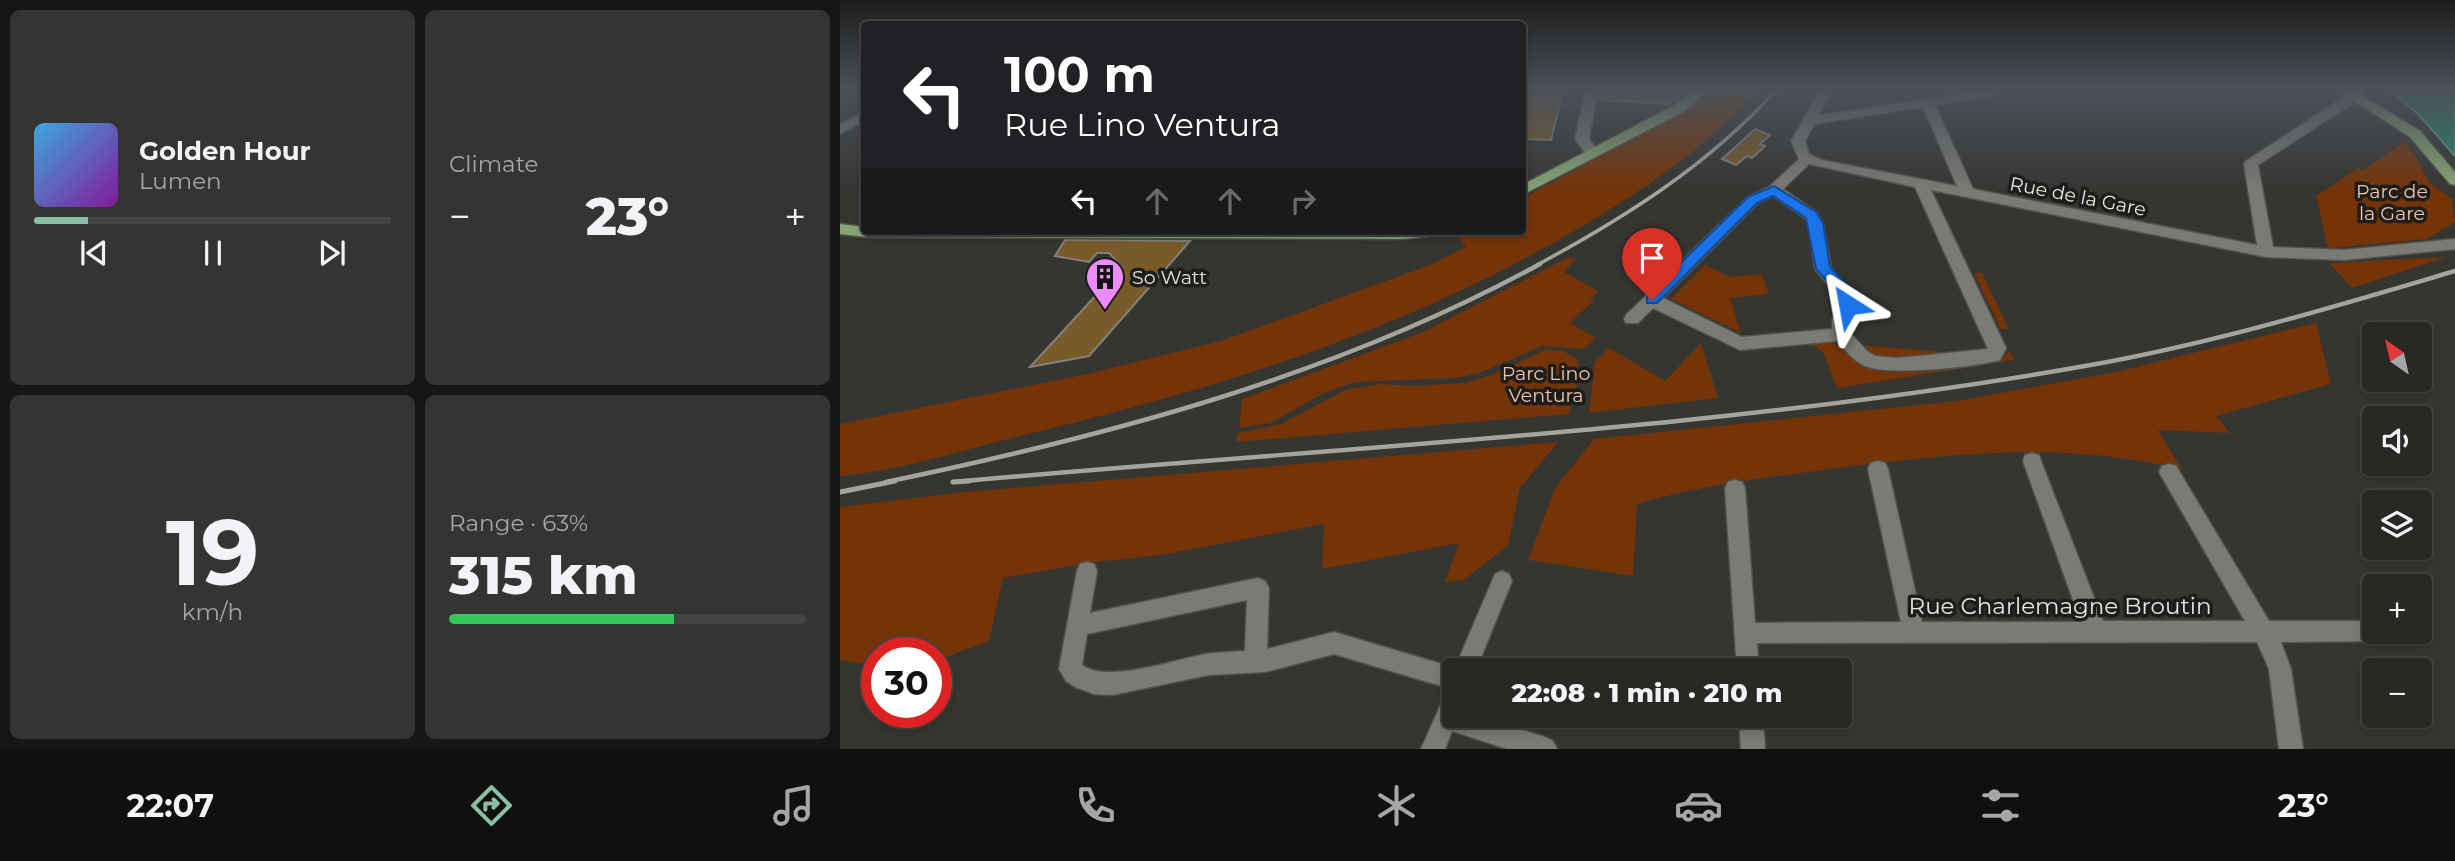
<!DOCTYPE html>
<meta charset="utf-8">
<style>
body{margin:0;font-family:Montserrat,sans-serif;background:#343432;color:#f1f3f6;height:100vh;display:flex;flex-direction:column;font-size:26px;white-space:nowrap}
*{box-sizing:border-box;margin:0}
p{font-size:23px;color:#a5a6a7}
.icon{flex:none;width:38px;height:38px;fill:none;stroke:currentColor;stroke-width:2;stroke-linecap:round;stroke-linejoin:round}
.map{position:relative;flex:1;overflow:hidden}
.panel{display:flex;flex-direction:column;gap:10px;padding:10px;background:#161614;width:840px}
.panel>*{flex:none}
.guide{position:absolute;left:21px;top:21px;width:665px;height:214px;border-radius:7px;box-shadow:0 4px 10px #0003,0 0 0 2px #444442;background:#202124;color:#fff;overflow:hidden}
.needle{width:46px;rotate:326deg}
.tools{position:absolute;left:1522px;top:322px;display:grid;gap:14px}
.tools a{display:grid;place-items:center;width:70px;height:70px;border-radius:7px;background:#282825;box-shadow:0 4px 10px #0003,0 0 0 2px #444442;font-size:35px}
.speed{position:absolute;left:21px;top:637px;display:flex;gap:14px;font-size:35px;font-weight:700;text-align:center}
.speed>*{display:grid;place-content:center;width:91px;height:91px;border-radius:50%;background:#282825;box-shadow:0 4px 10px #0003,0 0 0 2px #444442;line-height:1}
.speed .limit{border:10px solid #d22;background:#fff;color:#111}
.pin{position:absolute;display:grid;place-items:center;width:60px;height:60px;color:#fff;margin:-72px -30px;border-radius:50% 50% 50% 0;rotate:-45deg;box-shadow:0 0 7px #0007}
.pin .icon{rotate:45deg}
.me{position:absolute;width:77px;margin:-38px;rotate:326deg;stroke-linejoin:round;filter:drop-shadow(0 0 5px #0008)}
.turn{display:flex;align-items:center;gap:24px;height:147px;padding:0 28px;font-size:32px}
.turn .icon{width:91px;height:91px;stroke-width:2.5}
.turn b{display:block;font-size:49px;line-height:60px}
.lanes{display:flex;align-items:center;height:66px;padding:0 28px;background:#0003;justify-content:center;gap:35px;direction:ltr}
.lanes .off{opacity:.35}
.big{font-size:52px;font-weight:800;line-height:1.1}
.panel .tile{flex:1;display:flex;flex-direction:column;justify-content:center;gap:10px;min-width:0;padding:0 24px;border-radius:10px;background:#343432}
.panel .dial{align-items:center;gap:0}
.dial b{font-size:91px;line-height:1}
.song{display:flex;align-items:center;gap:21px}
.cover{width:84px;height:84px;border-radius:10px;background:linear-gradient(135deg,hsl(200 70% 55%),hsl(290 70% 35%))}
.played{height:7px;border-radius:4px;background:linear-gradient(90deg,#8abfa5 15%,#444442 15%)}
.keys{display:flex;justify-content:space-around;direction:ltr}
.heat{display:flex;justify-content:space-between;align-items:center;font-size:38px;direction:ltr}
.charge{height:10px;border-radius:5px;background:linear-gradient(90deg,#34c759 63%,#444442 0)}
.panel .tiles{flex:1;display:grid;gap:10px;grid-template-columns:repeat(2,1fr)}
.trip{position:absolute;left:602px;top:658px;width:410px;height:70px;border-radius:7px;background:#282825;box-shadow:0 4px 10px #0003,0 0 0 2px #444442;font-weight:800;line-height:70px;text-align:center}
.menu{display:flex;height:112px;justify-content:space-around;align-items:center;background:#10100f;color:#a5a6a7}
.menu .icon{width:49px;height:49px}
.menu .current{color:#8abfa5}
.menu b{font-size:32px;color:#f1f3f6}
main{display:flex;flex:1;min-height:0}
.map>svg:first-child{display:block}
.green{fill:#743408}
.water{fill:#258562;stroke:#5ea288;stroke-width:2}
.building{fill:#795b29;stroke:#84817c;stroke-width:2}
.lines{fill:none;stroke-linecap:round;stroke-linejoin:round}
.minor-casing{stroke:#51514d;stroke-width:3}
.major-casing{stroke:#51514d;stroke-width:3}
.minor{fill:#7b7b75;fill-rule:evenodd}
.major{fill:#88a476;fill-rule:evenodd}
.rail-far2{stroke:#a3a39f;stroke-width:3.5}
.rail-far1{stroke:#a3a39f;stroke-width:4.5}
.rail{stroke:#a3a39f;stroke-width:5}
.route{fill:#1a73e8;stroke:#114b97;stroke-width:2}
.labels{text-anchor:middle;stroke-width:7;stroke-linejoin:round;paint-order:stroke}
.park-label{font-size:19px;fill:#f3c3ab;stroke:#1d1d1b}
.street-label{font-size:19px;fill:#e4e4e1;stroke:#1d1d1b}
.poi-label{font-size:19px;fill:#e4e4e1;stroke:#1d1d1b;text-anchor:start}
.near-street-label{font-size:23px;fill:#e4e4e1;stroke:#1d1d1b}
</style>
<main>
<section class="panel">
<div class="tiles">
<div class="tile">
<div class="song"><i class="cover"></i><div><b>Golden Hour</b><p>Lumen</p></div></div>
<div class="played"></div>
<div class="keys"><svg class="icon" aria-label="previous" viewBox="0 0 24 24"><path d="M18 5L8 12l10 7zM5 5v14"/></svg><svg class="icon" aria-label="pause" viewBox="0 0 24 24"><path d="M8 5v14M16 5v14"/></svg><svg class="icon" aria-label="next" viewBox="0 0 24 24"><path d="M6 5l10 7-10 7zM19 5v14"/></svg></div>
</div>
<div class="tile"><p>Climate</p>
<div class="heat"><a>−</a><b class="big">23°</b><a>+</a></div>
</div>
<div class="tile dial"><b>19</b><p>km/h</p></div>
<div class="tile"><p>Range · 63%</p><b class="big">315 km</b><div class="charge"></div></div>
</div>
</section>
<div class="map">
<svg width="1615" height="749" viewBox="0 0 1615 749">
<rect width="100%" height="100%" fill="#353531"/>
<!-- green -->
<path class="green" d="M875 88H919C867 148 804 190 736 230 563 332 371 391 176 437 119 451 59 471 0 476V424L248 374 381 341 590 265 626 247 615 233 619 231H682L683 198 840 113Z
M1564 142 1575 155 1589 182 1612 199 1615 222 1587 239 1488 248 1476 196 1518 168 1523 170Z
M729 257 735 260 724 272 758 291 751 298 754 300 730 323 756 338 744 349 703 346 639 373 616 378 515 382 484 393 431 423 399 428 402 399 583 332Z
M1607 257 1512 288 1489 263Z
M865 265 890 277 922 274 929 294 890 298 901 333 831 299Z
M1134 273H1142L1169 329H1161Z
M1476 323 1491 384 1376 416 1390 433 1318 430 1342 470C1226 440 1108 454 991 469 925 478 861 485 797 504L793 576 688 560 715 488 754 439 1117 401 1276 372Z
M990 342C1006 348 1014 363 1031 368 1068 380 1114 363 1153 362L1162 359 1170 350 1174 360 997 388 983 352 971 344Z
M861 343 878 398 749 413 755 362 769 348 825 381Z
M1016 345 1116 353 1042 361Z
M705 350 723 351 737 359 739 377 729 414 396 442 398 433 441 424 505 390 540 384 574 386 624 383 657 373Z
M718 442 680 488 668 545 624 580 605 582 619 543 482 569 484 524 321 555 246 563 163 578 149 641 96 661V653H37V666L0 660V507L126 492Z"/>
<!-- water -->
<path class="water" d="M1546 88H1615V156L1579 115Z"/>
<!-- building -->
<path class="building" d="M682 88H724L711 140 682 139Z
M761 88H822L839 98 827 104 759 100Z
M915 129 930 135 920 144 925 146 912 158 907 156 896 165 882 159Z
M225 240 350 241 249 356 190 367 282 267 269 253H257L249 262 215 256Z"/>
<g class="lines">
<defs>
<path id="minor" d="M746 88H758L749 139 760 154 753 158 748 157 735 139Z
M981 88H994L979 115 1158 89V95L1095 105 1133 189 1417 245 1404 164 1406 161 1514 90H1524V96L1418 165 1433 247 1504 250 1615 239V249L1504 260 1426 257 1091 190 1166 348 1160 360C1135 367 1047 376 1025 366 1013 361 1006 350 997 341L900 350 813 308 798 323H786L784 319 786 315 908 197 929 187 959 159 951 141ZM1083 107 1117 186 982 160 969 154 965 141 974 124ZM969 164 1075 187 1148 349 1058 358 1035 356 1027 351 1009 332 1008 320 1017 300 991 268 983 224 976 212 943 189ZM933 196 965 218 969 224 975 269 1001 301 992 320V329L902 337 823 298 918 203Z
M24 112V121L0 134V124Z
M1192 453 1199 455 1201 461 1263 621H1405L1319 472 1322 466 1329 464 1336 466 1429 621H1535V632H1546L1543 638 1535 641 1441 642 1451 669 1463 749H1439L1429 669 1417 642 917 643 919 670H897L885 488 888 482 895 480 902 482 905 488 915 623 1061 622 1028 469 1031 463 1038 461 1045 463 1048 469 1082 622H1241L1183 461 1185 455Z
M247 562 254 564 257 571 250 613 418 578 425 581 429 588 427 649 494 632 615 668 655 574 662 571 669 574 672 581 636 670H614V716H636L705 737 713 741 717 749H667L612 731 605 749H581L608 688 494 654 425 672 369 675 272 695 254 694 235 687 226 681 219 669 237 571 240 564ZM407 600 405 651C392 652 379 652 366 654 336 659 268 684 242 665L247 634Z
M899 716H923L925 749H901Z"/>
<path id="major" d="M857 88H872L843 112 682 195V185L833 106Z
M1494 88H1510L1580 131 1615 172V185L1610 184 1570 137Z
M0 224 24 227V231H598L590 236 562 239 26 237 0 234Z"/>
</defs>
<!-- minor casing -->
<use href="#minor" class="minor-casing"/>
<!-- major casing -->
<use href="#major" class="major-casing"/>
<!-- minor -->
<use href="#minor" class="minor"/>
<!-- major -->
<use href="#major" class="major"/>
<!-- rail-far2 -->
<path class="rail-far2" d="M697 265C786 217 870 164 938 88"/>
<!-- rail-far1 -->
<path class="rail-far1" d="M46 482C272 435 497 375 700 264
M113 482C491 447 871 432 1245 366 1371 344 1493 307 1615 271"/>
<!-- rail -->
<path class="rail" d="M113 482 129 481
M0 492 55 481"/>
</g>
<!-- sky -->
<linearGradient id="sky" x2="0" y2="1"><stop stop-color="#1d1d1b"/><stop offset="0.46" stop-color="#4b515a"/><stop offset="1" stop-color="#4b515a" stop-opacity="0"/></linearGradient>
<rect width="1615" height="193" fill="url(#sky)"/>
<!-- route -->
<path class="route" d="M934 186 976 212 983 223 990 267 1010 287 1016 305 1013 308H1003L998 293 976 269 966 218 933 196 917 203 817 303H807V296L908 197Z"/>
<!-- icons -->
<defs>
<symbol id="building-pin" viewBox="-11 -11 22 30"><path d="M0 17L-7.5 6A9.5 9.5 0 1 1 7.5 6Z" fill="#ec8cfb" stroke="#1d1d1b"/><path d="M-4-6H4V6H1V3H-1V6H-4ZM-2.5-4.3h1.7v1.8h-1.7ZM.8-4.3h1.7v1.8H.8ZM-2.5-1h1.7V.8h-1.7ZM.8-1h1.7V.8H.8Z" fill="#111"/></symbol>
</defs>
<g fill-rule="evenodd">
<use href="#building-pin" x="243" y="255" width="44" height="60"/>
</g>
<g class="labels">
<!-- park labels -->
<g class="park-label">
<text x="1552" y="198">Parc de<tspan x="1552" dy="22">la Gare</tspan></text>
<text x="706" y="380">Parc Lino<tspan x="706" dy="22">Ventura</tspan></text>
</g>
<!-- street labels -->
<g class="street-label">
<text transform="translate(1238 196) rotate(11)" y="7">Rue de la Gare</text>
</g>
<!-- poi labels -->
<g class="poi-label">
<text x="292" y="284">So Watt</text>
</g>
<!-- near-street labels -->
<g class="near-street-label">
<text x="1220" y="614">Rue Charlemagne Broutin</text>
</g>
</g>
</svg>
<div class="tools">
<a><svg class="needle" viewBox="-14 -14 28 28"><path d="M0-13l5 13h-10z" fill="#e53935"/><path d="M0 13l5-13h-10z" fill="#a5a6a7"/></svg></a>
<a><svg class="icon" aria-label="sound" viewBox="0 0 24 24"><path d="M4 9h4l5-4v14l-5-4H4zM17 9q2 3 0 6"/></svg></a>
<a><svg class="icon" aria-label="layers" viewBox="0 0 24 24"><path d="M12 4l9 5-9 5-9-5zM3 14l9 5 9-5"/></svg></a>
<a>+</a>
<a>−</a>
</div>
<div class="speed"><div class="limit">30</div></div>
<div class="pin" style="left:812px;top:300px;background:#d93025"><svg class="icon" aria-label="arrive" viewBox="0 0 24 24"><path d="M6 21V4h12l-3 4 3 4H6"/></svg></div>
<svg class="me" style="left:1008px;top:305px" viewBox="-20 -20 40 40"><path d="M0-17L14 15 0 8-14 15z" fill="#1a73e8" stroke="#fff" stroke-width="4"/></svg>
<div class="trip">22:08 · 1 min · 210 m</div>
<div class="guide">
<div class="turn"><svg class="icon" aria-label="left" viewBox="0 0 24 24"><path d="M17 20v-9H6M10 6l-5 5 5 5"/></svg><div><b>100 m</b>Rue Lino Ventura</div></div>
<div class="lanes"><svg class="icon" aria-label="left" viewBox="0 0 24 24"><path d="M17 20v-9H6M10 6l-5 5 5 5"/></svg><svg class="icon off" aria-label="ahead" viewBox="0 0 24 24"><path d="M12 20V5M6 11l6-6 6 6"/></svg><svg class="icon off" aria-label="ahead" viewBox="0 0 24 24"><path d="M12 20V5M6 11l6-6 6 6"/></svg><svg class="icon off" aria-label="right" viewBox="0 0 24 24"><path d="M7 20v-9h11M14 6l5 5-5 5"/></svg></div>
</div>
</div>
</main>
<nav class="menu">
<b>22:07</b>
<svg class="icon current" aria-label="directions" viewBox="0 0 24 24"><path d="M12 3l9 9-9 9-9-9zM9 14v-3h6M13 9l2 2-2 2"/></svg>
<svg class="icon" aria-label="music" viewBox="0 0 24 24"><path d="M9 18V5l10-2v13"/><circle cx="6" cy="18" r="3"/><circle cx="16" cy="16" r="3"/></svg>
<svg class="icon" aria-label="phone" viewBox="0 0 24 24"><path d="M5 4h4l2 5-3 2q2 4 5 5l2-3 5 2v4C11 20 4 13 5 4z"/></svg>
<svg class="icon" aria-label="climate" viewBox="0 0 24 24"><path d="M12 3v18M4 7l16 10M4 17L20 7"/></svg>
<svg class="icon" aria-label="car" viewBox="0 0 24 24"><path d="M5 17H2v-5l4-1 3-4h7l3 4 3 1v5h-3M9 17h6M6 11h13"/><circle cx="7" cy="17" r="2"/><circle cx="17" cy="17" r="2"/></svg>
<svg class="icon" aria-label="filters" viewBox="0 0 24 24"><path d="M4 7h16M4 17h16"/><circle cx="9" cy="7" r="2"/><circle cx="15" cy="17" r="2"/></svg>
<b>23°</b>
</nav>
